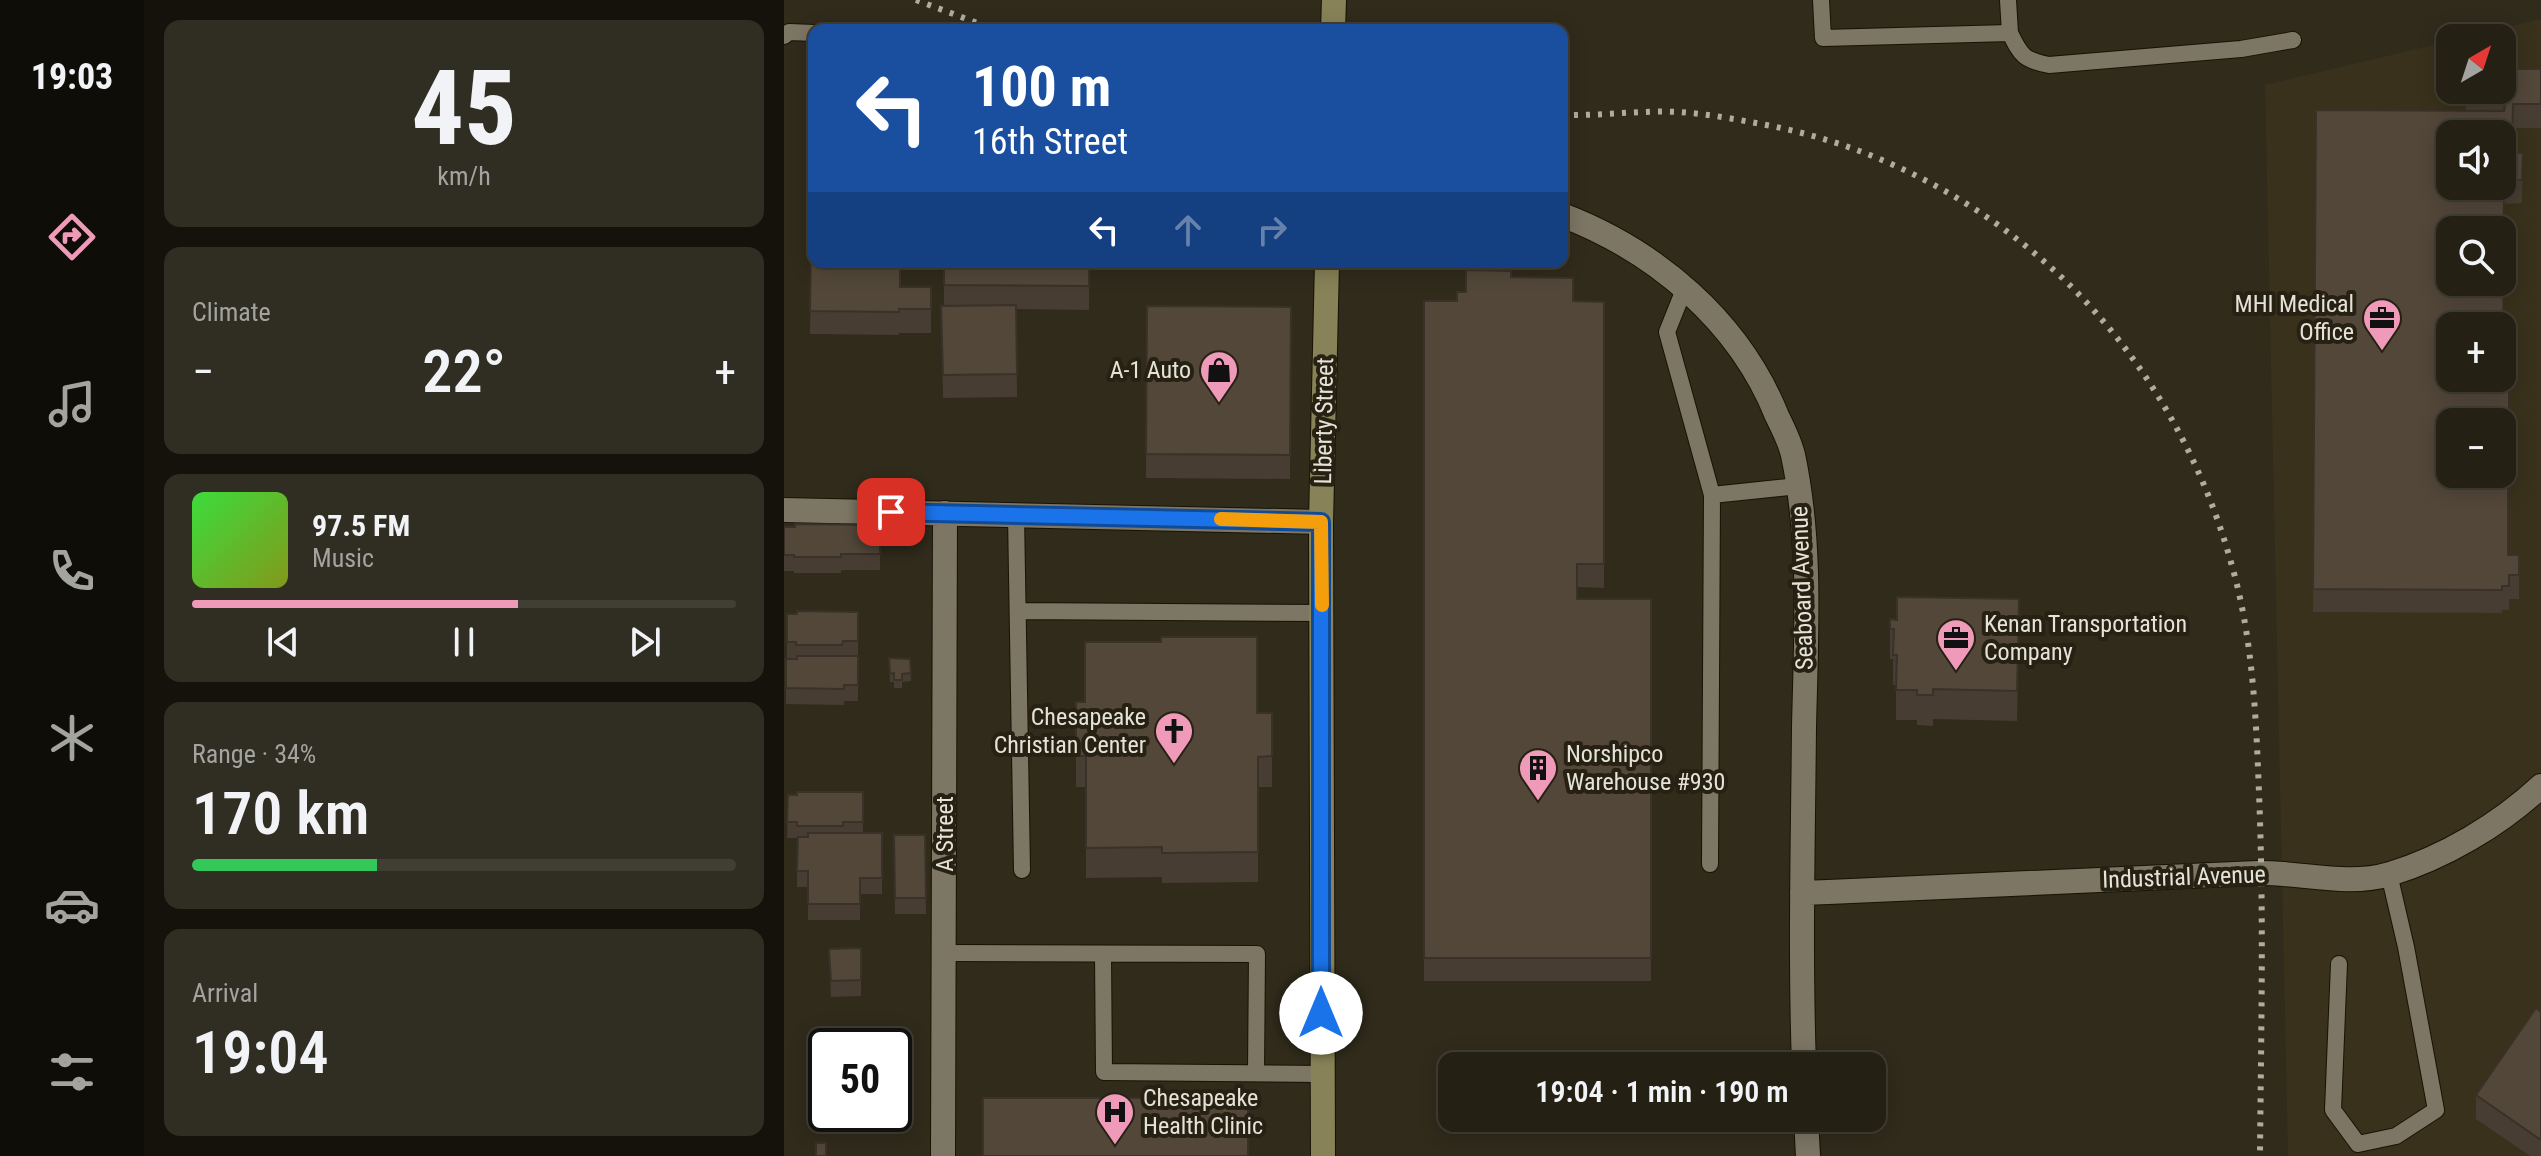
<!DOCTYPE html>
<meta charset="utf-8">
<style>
body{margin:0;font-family:"Roboto Condensed",sans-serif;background:#302d22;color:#f1f3f6;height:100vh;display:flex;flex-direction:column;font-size:30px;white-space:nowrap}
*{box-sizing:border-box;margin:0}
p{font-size:26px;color:#a3a3a0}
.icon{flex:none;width:44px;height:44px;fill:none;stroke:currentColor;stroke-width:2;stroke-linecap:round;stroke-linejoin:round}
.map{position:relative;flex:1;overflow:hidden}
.panel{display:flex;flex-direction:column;gap:20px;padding:20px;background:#14120b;width:640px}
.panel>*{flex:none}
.banner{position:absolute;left:24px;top:24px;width:760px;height:244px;border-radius:16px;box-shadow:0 4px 20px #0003,0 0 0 2px #413e34;background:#1a4fa0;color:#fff;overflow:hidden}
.needle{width:52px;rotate:39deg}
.buttons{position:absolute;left:1652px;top:24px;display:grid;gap:16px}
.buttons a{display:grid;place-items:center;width:80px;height:80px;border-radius:16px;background:#242014;box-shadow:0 4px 20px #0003,0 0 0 2px #413e34;font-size:40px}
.speed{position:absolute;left:24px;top:1028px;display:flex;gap:16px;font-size:40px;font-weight:700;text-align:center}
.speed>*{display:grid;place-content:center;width:104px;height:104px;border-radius:50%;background:#242014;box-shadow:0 4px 20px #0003,0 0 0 2px #413e34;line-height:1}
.speed .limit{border:4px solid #111;border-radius:12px;background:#fff;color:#111}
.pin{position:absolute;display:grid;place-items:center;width:68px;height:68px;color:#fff;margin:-34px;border-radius:16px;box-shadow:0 4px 12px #0006}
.me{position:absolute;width:88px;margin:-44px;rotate:0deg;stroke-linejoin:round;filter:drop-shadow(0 0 6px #0008)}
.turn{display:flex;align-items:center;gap:28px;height:168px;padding:0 32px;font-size:36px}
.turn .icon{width:104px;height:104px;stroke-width:2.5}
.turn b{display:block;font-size:56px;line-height:68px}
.lanes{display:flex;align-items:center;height:76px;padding:0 32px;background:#0003;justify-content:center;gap:40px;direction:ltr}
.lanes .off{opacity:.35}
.big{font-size:60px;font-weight:600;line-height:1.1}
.panel .tile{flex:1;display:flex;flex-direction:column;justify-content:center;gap:12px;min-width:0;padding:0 28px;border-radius:16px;background:#302d22}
.panel .dial{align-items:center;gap:0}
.dial b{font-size:104px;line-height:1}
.song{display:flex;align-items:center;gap:24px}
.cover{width:96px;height:96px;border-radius:12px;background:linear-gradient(135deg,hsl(120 70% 55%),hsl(70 70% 35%))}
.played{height:8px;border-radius:4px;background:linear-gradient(90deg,#ef9ab8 60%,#413e34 60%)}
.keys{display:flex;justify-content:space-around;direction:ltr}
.heat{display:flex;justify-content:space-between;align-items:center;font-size:44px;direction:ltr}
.charge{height:12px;border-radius:6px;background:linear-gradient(90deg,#34c759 34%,#413e34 0)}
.trip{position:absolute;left:654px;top:1052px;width:448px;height:80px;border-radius:16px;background:#242014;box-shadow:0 4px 20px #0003,0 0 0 2px #413e34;font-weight:600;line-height:80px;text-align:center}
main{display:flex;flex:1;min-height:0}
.tab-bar{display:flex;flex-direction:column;width:144px;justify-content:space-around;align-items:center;background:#0e0d08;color:#a3a3a0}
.tab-bar .icon{width:56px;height:56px}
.tab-bar .selected{color:#ef9ab8}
.tab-bar b{font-size:36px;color:#f1f3f6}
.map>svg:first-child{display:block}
.built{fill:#39311b;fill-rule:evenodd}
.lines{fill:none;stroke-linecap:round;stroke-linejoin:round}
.lane-casing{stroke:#181305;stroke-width:18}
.street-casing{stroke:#181305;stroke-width:26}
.secondary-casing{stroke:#181305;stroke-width:26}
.lane{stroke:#7d7665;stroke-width:16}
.street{stroke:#7d7665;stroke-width:24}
.secondary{stroke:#878257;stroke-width:24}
.rail{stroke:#b0aca0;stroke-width:6;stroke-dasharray:4 8;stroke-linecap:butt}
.wall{fill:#473d32}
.building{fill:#53473a;stroke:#3a3229;stroke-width:2;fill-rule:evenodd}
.route-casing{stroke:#114b97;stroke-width:20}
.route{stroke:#1a73e8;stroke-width:14}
.slow{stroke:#f59e0b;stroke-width:14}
.labels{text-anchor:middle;stroke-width:8;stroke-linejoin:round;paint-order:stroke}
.poi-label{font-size:24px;fill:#e5e2d8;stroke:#262112;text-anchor:end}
.street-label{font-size:24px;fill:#e5e2d8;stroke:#262112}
</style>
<main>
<nav class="tab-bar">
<b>19:03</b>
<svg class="icon selected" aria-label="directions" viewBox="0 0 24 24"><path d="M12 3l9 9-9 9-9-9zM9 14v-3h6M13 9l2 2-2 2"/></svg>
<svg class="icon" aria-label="music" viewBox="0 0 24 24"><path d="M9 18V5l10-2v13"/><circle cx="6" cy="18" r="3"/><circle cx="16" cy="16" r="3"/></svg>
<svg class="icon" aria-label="phone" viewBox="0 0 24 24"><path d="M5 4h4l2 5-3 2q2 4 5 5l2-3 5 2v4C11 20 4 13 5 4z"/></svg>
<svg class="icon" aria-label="climate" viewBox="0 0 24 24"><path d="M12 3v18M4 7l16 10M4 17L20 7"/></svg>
<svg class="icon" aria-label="car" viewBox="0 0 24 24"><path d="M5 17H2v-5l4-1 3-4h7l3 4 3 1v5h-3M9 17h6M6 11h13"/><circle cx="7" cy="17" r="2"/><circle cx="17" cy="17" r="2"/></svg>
<svg class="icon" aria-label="filters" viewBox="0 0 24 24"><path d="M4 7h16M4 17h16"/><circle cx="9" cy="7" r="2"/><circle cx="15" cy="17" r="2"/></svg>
</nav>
<section class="panel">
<div class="tile dial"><b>45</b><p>km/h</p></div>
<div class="tile"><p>Climate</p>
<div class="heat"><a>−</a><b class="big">22°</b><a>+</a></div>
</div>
<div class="tile">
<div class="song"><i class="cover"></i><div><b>97.5 FM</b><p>Music</p></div></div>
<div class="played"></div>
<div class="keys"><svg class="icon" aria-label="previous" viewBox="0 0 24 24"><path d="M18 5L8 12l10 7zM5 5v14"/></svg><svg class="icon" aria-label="pause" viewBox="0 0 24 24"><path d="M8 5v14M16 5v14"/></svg><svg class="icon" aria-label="next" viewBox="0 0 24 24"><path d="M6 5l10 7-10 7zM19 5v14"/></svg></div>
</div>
<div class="tile"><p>Range · 34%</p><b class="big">170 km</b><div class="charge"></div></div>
<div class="tile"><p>Arrival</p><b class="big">19:04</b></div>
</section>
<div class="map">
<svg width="1757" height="1156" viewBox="0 0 1757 1156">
<rect width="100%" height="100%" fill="#302b1b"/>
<!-- built -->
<path class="built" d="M1757 19V1156H1504L1481 85 1666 41V90H1718V38H1678ZM1666 134H1718V186H1666ZM1666 230H1718V282H1666ZM1666 326H1718V378H1666ZM1666 422H1718V474H1666Z"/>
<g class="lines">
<defs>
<path id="lane" d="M1037 0 1039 38 1226 33 1224 0
M1226 33C1237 56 1240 60 1265 65L1457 49 1509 40
M0 36 5 32 30 33
M901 287 883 332 928 495
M232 515 238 870
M234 611 538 613
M926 864 928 495 1014 486
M162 953 473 954 472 1072
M319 955 320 1072 537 1074
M1555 964 1549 1110 1574 1144 1612 1136 1652 1110 1622 947 1605 874"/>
<path id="street" d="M778 215C872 251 955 321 993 416 999 428 1006 442 1009 455 1028 544 1022 636 1020 727 1019 840 1016 953 1020 1066
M0 510 537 522
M1018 893C1170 887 1322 879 1473 873 1518 872 1562 887 1606 874 1661 857 1715 825 1757 786
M1022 1118 1024 1156
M159 1156 161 513"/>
<path id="secondary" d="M549 30 550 0
M539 1156 537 522 543 262"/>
</defs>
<!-- lane casing -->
<use href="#lane" class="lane-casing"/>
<!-- street casing -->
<use href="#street" class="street-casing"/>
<!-- secondary casing -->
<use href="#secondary" class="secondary-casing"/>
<!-- lane -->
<use href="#lane" class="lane"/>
<!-- street -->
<use href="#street" class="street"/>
<!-- secondary -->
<use href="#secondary" class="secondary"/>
<!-- rail -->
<path class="rail" d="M132 0 212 30
M778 115C817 116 857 110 896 112 923 114 951 119 977 124 1077 142 1171 187 1249 252 1346 332 1415 445 1448 566 1469 639 1472 717 1475 793 1480 914 1477 1035 1476 1156"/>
</g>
<!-- wall -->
<path class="wall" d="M1757 69V128H1729L1728 153H1739L1738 203 1720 204 1719 387H1725L1724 555H1735V599H1725V610H1718V613L1529 612 1532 110 1682 111V90Z
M27 250 116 287H147V333H115V335L26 334Z
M160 262H305V310L232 309 233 397 159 398 157 306H160Z
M727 277 789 301 820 302V588L793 587V599H867V981H640V301H673L682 292Z
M363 306 507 307 506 479 362 478Z
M96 525V570H57V573H10V571H0V527Z
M74 612V701H60V705L2 704V659H12L3 658V614Z
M1106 629 1235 630 1233 721 1149 719V726L1133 725V720H1112V685H1109V659H1106Z
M105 658 126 659 127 681 118 682V688H110V682H106Z
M473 713H488V787H474V882L378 883V877L302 878V787H292V732Z
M79 792V833H98V894H76V920H24V887H13V838H3L4 795Z
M110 835H141L142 914H111Z
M77 948V996L47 997 45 949Z
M1757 1012V1156H1746L1692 1119V1095Z"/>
<!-- building -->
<path class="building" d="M1718 69H1757V104H1729L1728 144H1721V153H1739L1738 180H1720L1719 387H1725V409H1719L1720 420H1725V435H1719V439H1724V555H1735V575H1725V586H1718V590L1529 589 1532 110 1720 111 1721 104H1682V90H1718ZM1666 134H1718V186H1666ZM1666 230H1718V282H1666ZM1666 326H1718V378H1666ZM1666 422H1718V474H1666Z
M27 250H30V262H116V287H147V309H115V312L26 311Z
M160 262H305V286L160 285Z
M682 270 727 271V277L789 278V301L820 302V564H793V599H867V958H640V301H673V292H682Z
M232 305 233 374 159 375 157 306Z
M363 306 507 307 506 455 362 454Z
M11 524 96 525V554H57V557H10V555H0V527H11Z
M1113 597 1235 599 1233 691 1149 689V695H1133V690H1112L1113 655H1109L1110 629H1106V619L1113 620Z
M13 611 74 612V641H59L58 645H12V642H3V614H13Z
M377 637H473V713H488V756L474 757V852L378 853V847L302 848V756H292V702H301V642H377Z
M13 656H74V685H60V689L2 688V659H13Z
M105 658 126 659 127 673 118 674V680H110V673L106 674Z
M13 792H79V822H59V826H13V822H3L4 795H13Z
M24 833H98V878H76V904H24V871H13L14 837H24Z
M110 835H141L142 898H111Z
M77 948V980L47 981 45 949Z
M1752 1008 1757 1012V1140L1692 1095Z
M199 1098H379V1105H464V1156H199Z
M32 1143H42V1156H32Z"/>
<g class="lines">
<defs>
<path id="route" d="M107 512 537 522V1013"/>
</defs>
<!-- route casing -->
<use href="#route" class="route-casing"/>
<!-- route -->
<use href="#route" class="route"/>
<!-- slow -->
<path class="slow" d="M437 519 537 522 538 605"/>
</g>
<!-- icons -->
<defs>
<symbol id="office-pin" viewBox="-11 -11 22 30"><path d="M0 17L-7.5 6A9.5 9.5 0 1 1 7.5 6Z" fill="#ef9ab8" stroke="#262112"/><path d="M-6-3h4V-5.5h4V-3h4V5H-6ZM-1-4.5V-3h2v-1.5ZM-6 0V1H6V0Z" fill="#111"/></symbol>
<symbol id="shop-pin" viewBox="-11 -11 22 30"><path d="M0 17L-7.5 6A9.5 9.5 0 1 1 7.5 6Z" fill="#ef9ab8" stroke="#262112"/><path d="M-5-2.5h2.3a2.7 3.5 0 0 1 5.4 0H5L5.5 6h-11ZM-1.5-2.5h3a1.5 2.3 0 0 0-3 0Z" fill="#111"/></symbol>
<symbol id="church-pin" viewBox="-11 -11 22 30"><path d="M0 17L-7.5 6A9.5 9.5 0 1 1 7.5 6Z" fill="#ef9ab8" stroke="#262112"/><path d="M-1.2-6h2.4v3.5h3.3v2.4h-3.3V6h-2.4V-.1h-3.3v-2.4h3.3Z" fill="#111"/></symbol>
<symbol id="building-pin" viewBox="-11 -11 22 30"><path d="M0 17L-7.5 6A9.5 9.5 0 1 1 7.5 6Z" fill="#ef9ab8" stroke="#262112"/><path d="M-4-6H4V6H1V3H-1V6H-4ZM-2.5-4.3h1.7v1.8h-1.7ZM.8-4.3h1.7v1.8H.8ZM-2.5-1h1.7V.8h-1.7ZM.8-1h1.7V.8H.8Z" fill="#111"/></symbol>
<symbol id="hospital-pin" viewBox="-11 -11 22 30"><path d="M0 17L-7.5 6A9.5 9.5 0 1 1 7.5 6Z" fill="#ef9ab8" stroke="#262112"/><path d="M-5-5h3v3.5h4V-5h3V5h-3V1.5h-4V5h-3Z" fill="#111"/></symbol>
</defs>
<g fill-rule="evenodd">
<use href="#office-pin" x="1576" y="296" width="44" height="60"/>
<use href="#shop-pin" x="413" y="348" width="44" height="60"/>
<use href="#office-pin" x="1150" y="616" width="44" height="60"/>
<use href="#church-pin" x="368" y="709" width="44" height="60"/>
<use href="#building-pin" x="732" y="746" width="44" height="60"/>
<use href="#hospital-pin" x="309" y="1090" width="44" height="60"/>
</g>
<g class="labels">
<!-- poi labels -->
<g class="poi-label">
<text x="1570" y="312">MHI Medical<tspan x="1570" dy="28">Office</tspan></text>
<text x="407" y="378">A-1 Auto</text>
<text x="1200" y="632" text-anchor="start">Kenan Transportation<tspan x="1200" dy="28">Company</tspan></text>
<text x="362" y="725">Chesapeake<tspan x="362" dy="28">Christian Center</tspan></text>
<text x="782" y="762" text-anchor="start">Norshipco<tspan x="782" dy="28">Warehouse #930</tspan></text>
<text x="359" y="1106" text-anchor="start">Chesapeake<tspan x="359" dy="28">Health Clinic</tspan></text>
</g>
<!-- street labels -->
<g class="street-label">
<text transform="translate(540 421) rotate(-89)" y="8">Liberty Street</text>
<text transform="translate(1018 588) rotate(-92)" y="8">Seaboard Avenue</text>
<text transform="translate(161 834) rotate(-90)" y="8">A Street</text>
<text transform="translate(1400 877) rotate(-2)" y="8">Industrial Avenue</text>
</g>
</g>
</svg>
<div class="buttons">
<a><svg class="needle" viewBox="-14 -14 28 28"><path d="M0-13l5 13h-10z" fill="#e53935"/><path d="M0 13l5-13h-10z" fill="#a3a3a0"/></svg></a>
<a><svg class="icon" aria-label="sound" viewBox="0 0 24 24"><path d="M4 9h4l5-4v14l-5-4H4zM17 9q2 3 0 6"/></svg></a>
<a><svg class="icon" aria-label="search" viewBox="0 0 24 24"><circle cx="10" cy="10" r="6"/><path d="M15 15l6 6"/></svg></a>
<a>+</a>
<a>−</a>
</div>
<div class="speed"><div class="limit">50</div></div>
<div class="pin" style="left:107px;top:512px;background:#d93025"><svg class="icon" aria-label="arrive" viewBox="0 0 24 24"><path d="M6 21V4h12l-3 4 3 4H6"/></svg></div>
<svg class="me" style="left:537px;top:1013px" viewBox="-20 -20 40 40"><circle r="19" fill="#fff"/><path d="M0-13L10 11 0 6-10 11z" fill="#1a73e8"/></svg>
<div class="trip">19:04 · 1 min · 190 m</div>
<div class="banner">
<div class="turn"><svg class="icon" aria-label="left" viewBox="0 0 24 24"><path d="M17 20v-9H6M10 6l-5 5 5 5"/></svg><div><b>100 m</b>16th Street</div></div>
<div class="lanes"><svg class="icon" aria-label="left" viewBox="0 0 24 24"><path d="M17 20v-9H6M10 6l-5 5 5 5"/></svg><svg class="icon off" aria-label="ahead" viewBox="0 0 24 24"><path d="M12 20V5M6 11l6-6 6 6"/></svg><svg class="icon off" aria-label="right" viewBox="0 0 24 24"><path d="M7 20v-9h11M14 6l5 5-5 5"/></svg></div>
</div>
</div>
</main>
